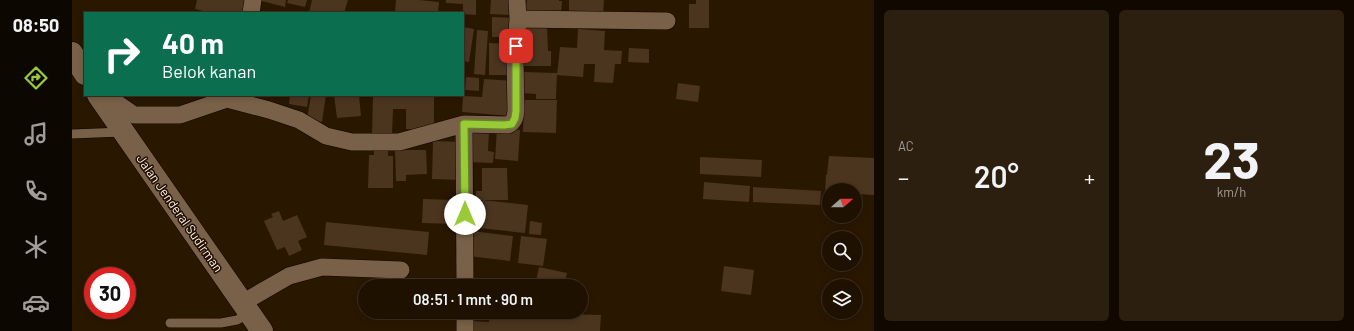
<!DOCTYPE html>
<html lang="id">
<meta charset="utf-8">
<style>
body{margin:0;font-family:Barlow,sans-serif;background:#2c1f0f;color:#f1f3f6;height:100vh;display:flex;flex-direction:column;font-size:15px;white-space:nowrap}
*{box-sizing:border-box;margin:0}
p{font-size:13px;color:#a19d99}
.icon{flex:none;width:22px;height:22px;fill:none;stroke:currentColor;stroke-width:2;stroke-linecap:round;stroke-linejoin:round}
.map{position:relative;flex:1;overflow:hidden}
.drawer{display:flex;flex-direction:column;gap:10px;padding:10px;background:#110900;width:480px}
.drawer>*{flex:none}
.guide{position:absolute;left:12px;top:12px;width:380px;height:84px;border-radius:0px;box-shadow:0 2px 6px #0003,0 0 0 1px #3c3122;background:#0b6e4f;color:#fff;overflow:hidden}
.needle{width:26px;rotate:69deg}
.fabs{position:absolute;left:750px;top:183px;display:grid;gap:8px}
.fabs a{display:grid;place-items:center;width:40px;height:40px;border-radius:50%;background:#1f1100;box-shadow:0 2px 6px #0003,0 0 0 1px #3c3122;font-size:20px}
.speed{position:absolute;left:12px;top:267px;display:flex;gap:8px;font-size:20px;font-weight:700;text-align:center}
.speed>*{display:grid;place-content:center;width:52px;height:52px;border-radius:50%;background:#1f1100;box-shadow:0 2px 6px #0003,0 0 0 1px #3c3122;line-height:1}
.speed .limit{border:6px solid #d22;background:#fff;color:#111}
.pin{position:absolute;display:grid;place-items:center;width:34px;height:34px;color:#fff;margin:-17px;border-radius:8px;box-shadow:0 2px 6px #0006}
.me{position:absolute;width:44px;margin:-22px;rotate:0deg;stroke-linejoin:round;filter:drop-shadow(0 0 3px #0008)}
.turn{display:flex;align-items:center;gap:14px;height:84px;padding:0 12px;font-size:18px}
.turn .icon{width:52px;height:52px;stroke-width:2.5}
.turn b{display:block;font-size:28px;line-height:34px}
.big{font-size:30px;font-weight:600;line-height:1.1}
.drawer .tile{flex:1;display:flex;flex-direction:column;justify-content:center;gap:6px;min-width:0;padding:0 14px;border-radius:6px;background:#2c1f0f}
.drawer .dial{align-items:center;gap:0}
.dial b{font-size:52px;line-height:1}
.heat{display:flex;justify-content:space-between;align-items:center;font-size:22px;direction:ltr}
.drawer .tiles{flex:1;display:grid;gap:10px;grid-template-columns:repeat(2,1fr)}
.trip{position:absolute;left:286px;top:279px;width:230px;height:40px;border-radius:20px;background:#1f1100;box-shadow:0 2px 6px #0003,0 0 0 1px #3c3122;font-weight:600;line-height:40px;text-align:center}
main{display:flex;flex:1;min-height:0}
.tabs{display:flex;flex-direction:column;width:72px;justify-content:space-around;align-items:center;background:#0c0700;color:#a19d99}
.tabs .icon{width:28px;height:28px}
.tabs .on{color:#98cb37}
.tabs b{font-size:18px;color:#f1f3f6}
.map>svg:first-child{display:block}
.building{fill:#4b351f}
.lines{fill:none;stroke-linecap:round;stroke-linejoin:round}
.service-casing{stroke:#110300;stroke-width:10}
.minor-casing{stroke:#110300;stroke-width:18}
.secondary-casing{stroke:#110300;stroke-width:23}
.service{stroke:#786148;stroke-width:9}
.minor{stroke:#786148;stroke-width:17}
.secondary{stroke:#786148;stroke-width:22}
.route-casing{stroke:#638424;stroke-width:10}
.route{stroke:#98cb37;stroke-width:7}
.labels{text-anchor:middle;stroke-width:3;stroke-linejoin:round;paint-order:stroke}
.street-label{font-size:13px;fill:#fef1e2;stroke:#1f0d00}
</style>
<main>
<nav class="tabs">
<b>08:50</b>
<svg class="icon on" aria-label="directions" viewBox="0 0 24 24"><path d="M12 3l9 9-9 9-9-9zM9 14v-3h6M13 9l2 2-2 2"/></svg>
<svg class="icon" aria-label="music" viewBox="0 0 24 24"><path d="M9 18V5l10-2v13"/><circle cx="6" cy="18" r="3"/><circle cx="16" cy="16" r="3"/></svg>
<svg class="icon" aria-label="phone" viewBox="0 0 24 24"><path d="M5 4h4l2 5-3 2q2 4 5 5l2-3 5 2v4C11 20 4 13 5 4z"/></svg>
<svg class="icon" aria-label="climate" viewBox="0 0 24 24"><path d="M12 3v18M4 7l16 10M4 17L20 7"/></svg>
<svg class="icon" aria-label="car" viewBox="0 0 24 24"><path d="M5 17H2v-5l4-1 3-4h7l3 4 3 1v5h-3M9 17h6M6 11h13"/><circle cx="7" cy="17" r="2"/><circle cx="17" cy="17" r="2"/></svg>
</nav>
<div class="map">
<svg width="802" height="331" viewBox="0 0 802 331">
<rect width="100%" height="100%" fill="#291700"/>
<!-- building -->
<path class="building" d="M125 0H174L171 13H139L123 9Z
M186 0H214L213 7Z
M216 0H235L233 7 215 3Z
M240 0H276L272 13H237Z
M324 0H347L367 2 366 13H323Z
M374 0H404V15L391 14V4L374 3Z
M419 0H441L440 15 418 14Z
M455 0H487V1H490L489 15 453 11Z
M497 0H532L531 16 497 14Z
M624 0H637V28H617V4H624Z
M420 17 444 18V37H420Z
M475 25 476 51H479V66H448V26Z
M391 27 402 29 397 62 391 61Z
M506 29 533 31 532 50 550 51 549 64H543L541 83 522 82 523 64H512L511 77 485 75 488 47 505 48Z
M405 30 416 31 413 75 402 74Z
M417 43 440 44V75H417Z
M557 48 577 49V63L556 62Z
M450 72 485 73 484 99H464V94L450 93Z
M394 77 407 78V91L393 90Z
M412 79 441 81 438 116 390 112 391 96 410 97Z
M606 83 628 86 626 102 604 99Z
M218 95H237L235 107 217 104Z
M239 95H254L250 122 235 119Z
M262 95H287L289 116 265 118Z
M301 95H362V129H334V109H321L320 135 300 134Z
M452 100H485L484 133 451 132Z
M425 128 448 130 446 161 423 159Z
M398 130 417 131 416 151 422 152 421 163 396 162Z
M361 141 391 142 390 180 360 179Z
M302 147H316V156H321V188H296L297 155H302Z
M323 150H354L355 174 334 175V181H324Z
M757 156 802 158V177H795H802V195L783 194V190H757V193H753L754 175H755Z
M628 157 690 160 689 177 628 174Z
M410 168H435L436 200H403L404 191H410Z
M632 182 678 186 677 202 631 199Z
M681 187 749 191 748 205 681 202Z
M351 199 383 200V224L350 223Z
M410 200 456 205 453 233 407 228Z
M207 211 211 221 225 215 235 237 226 241 230 250 217 256 213 247 205 250 192 221 201 217 199 214Z
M458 221 470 223 469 235 457 234Z
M254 222 357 232 355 255 252 245Z
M400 231 441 236 438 261 397 256Z
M449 236 475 239 471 266 446 263Z
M652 266 682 270 679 295 649 291Z
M467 267 495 273 492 286H463Z
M422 284V286H401V285Z
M418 312 529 315 528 331H397L398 321 417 322Z"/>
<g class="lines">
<defs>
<path id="service" d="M0 134 50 132
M98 323H149L165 320 178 313"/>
<path id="minor" d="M179 13 181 0
M446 19 595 21
M33 95 62 115H108L155 99 197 110 227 120 254 136 280 142H327L392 124 436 125C442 122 443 118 444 111L443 59 446 19 445 0
M392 124 393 286
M170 303 217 276 250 267 329 270
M393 331V312"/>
<path id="secondary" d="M0 53 13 74
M26 95 190 331"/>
</defs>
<!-- service casing -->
<use href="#service" class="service-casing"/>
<!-- minor casing -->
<use href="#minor" class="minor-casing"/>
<!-- secondary casing -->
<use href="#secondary" class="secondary-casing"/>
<!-- service -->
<use href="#service" class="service"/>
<!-- minor -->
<use href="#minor" class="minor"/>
<!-- secondary -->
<use href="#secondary" class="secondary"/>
</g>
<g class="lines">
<defs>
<path id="route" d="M393 214 392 124 432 125 440 124 443 118 444 111V46"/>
</defs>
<!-- route casing -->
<use href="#route" class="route-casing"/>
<!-- route -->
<use href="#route" class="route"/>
</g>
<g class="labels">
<!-- street labels -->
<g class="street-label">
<text transform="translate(108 213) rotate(55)" y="5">Jalan Jenderal Sudirman</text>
</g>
</g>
</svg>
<div class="fabs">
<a><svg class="needle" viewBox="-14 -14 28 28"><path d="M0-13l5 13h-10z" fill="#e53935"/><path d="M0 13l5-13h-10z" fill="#a19d99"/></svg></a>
<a><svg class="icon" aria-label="search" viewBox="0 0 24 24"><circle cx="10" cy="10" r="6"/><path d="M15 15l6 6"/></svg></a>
<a><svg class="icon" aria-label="layers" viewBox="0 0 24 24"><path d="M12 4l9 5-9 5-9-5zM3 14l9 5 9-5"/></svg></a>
</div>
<div class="speed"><div class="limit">30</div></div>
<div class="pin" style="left:444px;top:46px;background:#d93025"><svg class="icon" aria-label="arrive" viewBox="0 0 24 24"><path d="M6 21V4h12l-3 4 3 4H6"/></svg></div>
<svg class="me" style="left:393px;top:214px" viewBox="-20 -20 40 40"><circle r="19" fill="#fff"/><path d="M0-13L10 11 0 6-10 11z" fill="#98cb37"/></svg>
<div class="trip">08:51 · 1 mnt · 90 m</div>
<div class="guide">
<div class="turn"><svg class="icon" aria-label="right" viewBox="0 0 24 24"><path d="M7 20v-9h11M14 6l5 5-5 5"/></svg><div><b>40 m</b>Belok kanan</div></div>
</div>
</div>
<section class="drawer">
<div class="tiles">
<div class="tile"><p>AC</p>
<div class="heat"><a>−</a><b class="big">20°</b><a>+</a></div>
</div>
<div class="tile dial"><b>23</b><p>km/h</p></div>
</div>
</section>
</main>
